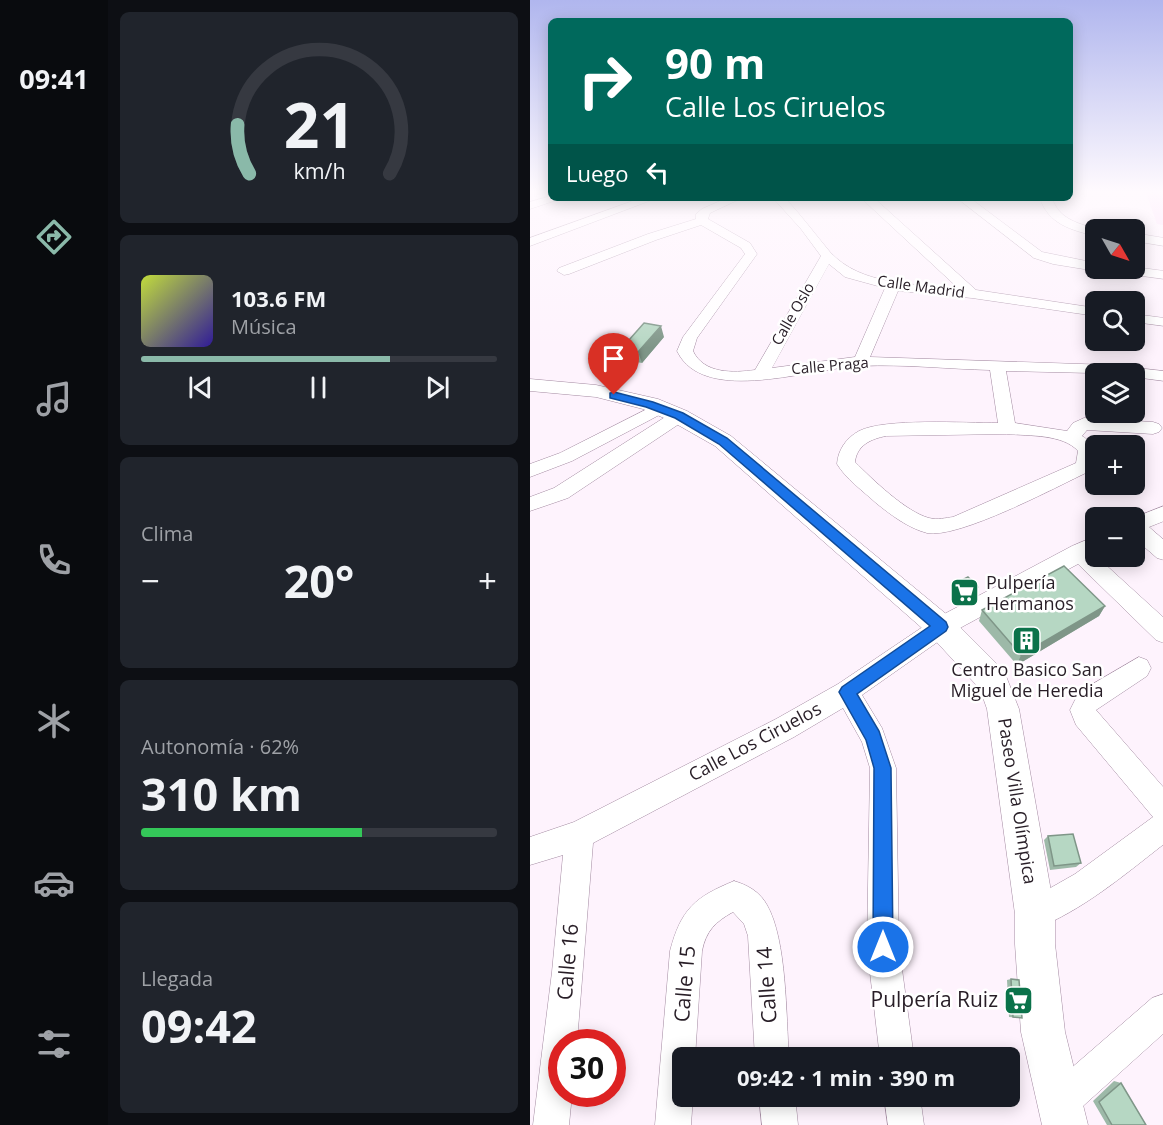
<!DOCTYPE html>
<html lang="es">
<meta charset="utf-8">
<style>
body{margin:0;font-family:"Open Sans",sans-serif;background:#20242c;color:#f1f3f6;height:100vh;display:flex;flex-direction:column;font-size:22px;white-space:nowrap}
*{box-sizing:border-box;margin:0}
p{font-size:20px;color:#9ea1a6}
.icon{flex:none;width:33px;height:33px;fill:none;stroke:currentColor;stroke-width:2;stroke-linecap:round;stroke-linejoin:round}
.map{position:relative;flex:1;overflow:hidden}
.details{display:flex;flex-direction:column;gap:12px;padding:12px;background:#0d0f14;width:422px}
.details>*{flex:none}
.top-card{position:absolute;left:18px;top:18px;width:525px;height:183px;border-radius:9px;box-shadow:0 3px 15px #0003;background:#00695c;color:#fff;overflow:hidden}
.needle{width:39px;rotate:129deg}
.fabs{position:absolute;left:555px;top:219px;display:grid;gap:12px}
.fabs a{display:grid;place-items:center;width:60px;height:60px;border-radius:9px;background:#171b24;box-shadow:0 3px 15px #0003;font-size:30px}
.speed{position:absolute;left:18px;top:1029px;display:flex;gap:12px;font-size:30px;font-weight:700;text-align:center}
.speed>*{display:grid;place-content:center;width:78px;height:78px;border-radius:50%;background:#171b24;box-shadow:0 3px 15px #0003;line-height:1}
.speed .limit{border:9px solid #d22;background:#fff;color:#111}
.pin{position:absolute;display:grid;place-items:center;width:51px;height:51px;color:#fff;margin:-62px -26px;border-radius:50% 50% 50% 0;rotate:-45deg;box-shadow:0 0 6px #0007}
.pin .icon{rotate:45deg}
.me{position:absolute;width:66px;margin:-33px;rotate:0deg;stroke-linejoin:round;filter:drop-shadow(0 0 4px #0008)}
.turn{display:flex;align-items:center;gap:21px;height:126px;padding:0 18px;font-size:27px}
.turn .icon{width:78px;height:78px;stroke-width:2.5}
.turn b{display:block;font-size:42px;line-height:51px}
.then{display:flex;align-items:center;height:57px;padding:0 18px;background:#0003;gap:12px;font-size:22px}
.big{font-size:45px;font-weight:700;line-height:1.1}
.details .card{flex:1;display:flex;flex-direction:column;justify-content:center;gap:9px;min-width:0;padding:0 21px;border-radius:9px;background:#20242c}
.details .dial{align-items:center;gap:0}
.dial svg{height:156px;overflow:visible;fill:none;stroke:#363941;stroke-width:7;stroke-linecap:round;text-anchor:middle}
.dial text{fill:#f1f3f6;stroke:none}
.song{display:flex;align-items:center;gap:18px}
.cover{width:72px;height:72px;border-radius:9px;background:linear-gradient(135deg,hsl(70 70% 55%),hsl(250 70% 35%))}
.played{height:6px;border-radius:3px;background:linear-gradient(90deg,#8ab9a9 70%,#363941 70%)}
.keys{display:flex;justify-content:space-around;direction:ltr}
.heat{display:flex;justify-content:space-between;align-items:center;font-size:33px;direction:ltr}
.charge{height:9px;border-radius:4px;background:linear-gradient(90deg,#34c759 62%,#363941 0)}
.trip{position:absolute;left:142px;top:1047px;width:348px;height:60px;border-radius:9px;background:#171b24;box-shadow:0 3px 15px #0003;font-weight:700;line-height:60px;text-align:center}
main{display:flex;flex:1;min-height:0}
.dock{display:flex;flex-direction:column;width:108px;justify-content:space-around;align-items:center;background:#090b0e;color:#9ea1a6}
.dock .icon{width:42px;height:42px}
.dock .selected{color:#8ab9a9}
.dock b{font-size:27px;color:#f1f3f6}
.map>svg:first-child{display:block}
.green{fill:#fbd8f7}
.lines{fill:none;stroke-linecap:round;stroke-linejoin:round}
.minor-casing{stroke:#a38aa1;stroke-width:1}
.major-casing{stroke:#a38aa1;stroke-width:1}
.minor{fill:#fff;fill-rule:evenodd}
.major{fill:#fff;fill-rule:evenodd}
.wall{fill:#9db9a8}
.shaded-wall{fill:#7f9688}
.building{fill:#b6d7c3;stroke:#7f9688;stroke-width:1.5}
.route{fill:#1a73e8;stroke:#114b97;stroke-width:1.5}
.labels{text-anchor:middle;stroke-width:5;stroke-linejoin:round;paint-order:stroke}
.far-street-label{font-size:15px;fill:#281e27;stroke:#fff}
.poi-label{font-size:18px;fill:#281e27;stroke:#fff;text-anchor:start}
.street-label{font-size:18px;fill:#281e27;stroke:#fff}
.near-street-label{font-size:21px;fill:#281e27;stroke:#fff}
.near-poi-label{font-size:21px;fill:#281e27;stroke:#fff;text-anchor:end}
</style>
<main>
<nav class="dock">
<b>09:41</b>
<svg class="icon selected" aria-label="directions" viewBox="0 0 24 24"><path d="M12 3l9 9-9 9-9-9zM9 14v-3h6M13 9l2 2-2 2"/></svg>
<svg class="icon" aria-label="music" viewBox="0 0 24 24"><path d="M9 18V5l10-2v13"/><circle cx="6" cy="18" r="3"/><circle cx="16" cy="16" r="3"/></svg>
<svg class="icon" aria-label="phone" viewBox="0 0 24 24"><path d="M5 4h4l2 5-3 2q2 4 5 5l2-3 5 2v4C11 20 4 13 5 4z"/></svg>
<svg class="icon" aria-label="climate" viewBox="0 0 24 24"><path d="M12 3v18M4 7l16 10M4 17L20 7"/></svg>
<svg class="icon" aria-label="car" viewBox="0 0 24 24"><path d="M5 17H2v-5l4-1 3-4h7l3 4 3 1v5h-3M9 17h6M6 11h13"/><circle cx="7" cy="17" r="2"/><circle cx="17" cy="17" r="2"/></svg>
<svg class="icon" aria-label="filters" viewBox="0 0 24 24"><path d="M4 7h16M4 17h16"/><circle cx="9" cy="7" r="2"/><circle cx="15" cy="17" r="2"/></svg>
</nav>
<section class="details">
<div class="card dial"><svg viewBox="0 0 100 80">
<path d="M14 69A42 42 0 1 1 86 69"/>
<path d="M14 69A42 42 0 0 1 8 44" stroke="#8ab9a9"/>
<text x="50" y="56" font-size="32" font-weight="700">21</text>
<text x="50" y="72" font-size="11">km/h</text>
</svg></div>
<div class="card">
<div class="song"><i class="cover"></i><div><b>103.6 FM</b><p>Música</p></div></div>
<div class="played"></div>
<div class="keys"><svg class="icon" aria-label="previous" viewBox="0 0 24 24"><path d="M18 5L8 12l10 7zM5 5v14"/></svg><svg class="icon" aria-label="pause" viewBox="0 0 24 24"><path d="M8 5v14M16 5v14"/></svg><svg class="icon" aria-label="next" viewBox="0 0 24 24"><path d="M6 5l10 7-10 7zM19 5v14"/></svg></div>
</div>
<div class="card"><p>Clima</p>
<div class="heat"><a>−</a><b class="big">20°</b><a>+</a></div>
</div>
<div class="card"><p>Autonomía · 62%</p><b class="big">310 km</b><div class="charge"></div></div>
<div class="card"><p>Llegada</p><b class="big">09:42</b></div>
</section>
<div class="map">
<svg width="634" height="1125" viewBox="0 0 634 1125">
<rect width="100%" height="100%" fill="#fef3fd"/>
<!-- green -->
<path class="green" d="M615 190H633V225L627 224Z"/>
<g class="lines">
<defs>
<path id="minor" d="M21 196 33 198 0 209V202Z
M111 198H127L0 246V238Z
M197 198H212L180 213 178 219 220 243 227 254 167 338 163 351C174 374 203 373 225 370L291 256 271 229 243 198H255C271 215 285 234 300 252 331 286 386 284 428 288L331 198H344L446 290 566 308V316L442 298 368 291 340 357 580 365 634 371V381L604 377V374L476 371 485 423 537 431 543 423 554 418 623 422 629 424 632 428 629 432 623 434 557 430 552 436C567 445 568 457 560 471 526 487 429 539 397 533 378 528 361 515 346 503 333 491 316 479 307 464 308 450 316 438 329 431 354 418 436 423 468 423L460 370C418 369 374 364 332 366 283 367 174 407 147 351L153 337 215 254 211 248 171 225 126 240 39 274 34 275 27 271 29 268 118 234 166 219V214L172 209ZM299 264 315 277 355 288 325 357 242 368ZM477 434C499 436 533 434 548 451L546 463 423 517C416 518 407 520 399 518 376 512 342 479 325 462 327 445 341 439 356 436Z
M427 198H440L512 252 566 263V268H571L566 271 523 264 504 258Z
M510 198H522C529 220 550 224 570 230H566V236C541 230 518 224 510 198Z
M604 233 634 238V246L604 241Z
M604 267 634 271V279L582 272 576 268Z
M604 314 634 318V326L604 322Z
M129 403 135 404 137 408 135 412 42 461 0 477V464L30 453Z
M149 411 155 412 158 416 155 420 38 498 0 511V497L24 488 143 412Z
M634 506V521L619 527 634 540V560L627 558 604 538V518H603Z
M566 536V556L634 618V643L626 640 548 564 419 634 332 695 352 728 366 768 369 947 384 1058H350L337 947 340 768 332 742 313 708 264 737 63 843 47 1042H32V1094H42L39 1125H3L22 972 33 855 0 865V837L44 822 246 719 308 684 403 620 542 546Z
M609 657 617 660 621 668 617 676 566 710 634 788V844C593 876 553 910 505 929L494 925 490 914 494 903 545 874 623 817 546 725 540 710 549 692Z
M204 881C218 885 230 892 237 905 257 940 256 1016 259 1058H225L218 936 214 924 203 912C185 922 176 931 172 951L165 1058H153V1096H163L161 1125H125L140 951C151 909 165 897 204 881Z
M634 994V1033L542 1116 529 1121 516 1116 511 1103 516 1090 622 998Z
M229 1096H265L268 1125H232Z
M354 1096H390L394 1125H358Z"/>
<path id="major" d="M0 379 66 385 128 399 157 411 201 436 421 618 474 671 489 709 525 914V944L535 1032 558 1125H512L491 1032 485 944V914L457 709 450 689 401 636 185 446 141 421 113 409 66 397 0 391Z"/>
</defs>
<!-- minor casing -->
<use href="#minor" class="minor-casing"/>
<!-- major casing -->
<use href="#major" class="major-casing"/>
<!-- minor -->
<use href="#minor" class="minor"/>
<!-- major -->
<use href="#major" class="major"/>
</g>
<!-- wall -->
<path class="wall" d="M134 337 112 363 95 360 91 349Z
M424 584 448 587 446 594 433 602 423 591Z
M575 606 569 616 487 665 449 621 452 610Z
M518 836 551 863 546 867 520 870 514 840Z
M481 979 492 1018 479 1017 477 980Z
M584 1081 591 1083 616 1125H577L563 1101Z"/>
<!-- shaded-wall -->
<path class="shaded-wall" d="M131 326 134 337 112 363 108 352Z
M448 587 446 594 433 602 434 595Z
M575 606 569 616 487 665 491 655Z"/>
<!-- building -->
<path class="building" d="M114 323 131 326 108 352 91 349Z
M534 566 575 606 491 655 452 610Z
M438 577 448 587 434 595 424 584Z
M543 834 551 863 524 866 518 836Z
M481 979 489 980 492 1018 483 1017Z
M591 1083 616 1125H582L569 1102Z"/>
<!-- sky -->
<linearGradient id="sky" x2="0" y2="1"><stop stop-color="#b0b6ee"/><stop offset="0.55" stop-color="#fffafe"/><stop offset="1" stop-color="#fffafe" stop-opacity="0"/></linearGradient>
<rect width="634" height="348" fill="url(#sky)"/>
<!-- route -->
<path class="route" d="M84 392 123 402 153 413 197 438 416 622 418 627 416 631 327 694 349 731 361 768 363 947 360 954 353 957 346 954 343 947 344 768 336 740 309 692 312 687 400 626 189 444 145 418 116 407 80 398V393Z"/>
<!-- icons -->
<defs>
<symbol id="supermarket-square" viewBox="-11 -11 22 22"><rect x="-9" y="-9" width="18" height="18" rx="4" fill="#0b724a" stroke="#fff"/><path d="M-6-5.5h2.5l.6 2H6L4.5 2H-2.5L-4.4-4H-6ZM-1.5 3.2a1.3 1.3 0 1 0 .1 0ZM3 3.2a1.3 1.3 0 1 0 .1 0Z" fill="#fff"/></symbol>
<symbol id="building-square" viewBox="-11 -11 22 22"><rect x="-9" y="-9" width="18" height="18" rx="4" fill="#0b724a" stroke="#fff"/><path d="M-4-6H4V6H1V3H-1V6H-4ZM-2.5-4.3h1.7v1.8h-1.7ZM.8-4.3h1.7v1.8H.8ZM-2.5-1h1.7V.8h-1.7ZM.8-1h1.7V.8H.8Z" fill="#fff"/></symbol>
</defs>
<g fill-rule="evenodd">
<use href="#supermarket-square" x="418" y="576" width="33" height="33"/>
<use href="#building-square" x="480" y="624" width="33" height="33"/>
<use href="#supermarket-square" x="472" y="984" width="33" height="33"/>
</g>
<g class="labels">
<!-- far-street labels -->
<g class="far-street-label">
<text transform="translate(391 287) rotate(8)" y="5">Calle Madrid</text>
<text transform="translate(263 314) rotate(-60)" y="5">Calle Oslo</text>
<text transform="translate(300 366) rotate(-5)" y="5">Calle Praga</text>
</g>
<!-- poi labels -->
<g class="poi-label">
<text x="456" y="589">Pulpería<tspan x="456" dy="21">Hermanos</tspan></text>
<text x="497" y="676" text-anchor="middle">Centro Basico San<tspan x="497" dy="21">Miguel de Heredia</tspan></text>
</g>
<!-- street labels -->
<g class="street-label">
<text transform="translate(225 742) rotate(-28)" y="6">Calle Los Ciruelos</text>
<text transform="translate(487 801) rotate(81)" y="6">Paseo Villa Olímpica</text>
</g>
<!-- near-street labels -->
<g class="near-street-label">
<text transform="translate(38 962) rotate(-85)" y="7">Calle 16</text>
<text transform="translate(155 984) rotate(-85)" y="7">Calle 15</text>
<text transform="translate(237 985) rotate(-94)" y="7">Calle 14</text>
</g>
<!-- near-poi labels -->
<g class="near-poi-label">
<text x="468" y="1007">Pulpería Ruiz</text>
</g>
</g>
</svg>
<div class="fabs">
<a><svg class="needle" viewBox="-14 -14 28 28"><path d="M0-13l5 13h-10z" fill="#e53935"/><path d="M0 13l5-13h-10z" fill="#9ea1a6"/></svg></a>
<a><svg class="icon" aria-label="search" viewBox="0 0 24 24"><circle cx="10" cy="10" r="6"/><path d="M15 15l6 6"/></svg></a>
<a><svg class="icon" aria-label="layers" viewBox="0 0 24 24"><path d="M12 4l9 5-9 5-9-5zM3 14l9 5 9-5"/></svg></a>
<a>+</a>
<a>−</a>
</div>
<div class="speed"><div class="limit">30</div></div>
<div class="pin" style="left:84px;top:395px;background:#d93025"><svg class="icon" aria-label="arrive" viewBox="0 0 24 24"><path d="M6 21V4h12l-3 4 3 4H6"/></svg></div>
<svg class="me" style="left:353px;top:947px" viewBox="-20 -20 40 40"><circle r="17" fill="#1a73e8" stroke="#fff" stroke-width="3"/><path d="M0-11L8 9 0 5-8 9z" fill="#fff"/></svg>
<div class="trip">09:42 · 1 min · 390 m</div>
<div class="top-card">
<div class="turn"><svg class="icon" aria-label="right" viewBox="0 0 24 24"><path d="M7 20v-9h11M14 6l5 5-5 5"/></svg><div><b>90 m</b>Calle Los Ciruelos</div></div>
<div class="then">Luego<svg class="icon" aria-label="left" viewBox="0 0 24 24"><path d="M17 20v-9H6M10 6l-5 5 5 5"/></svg></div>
</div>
</div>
</main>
